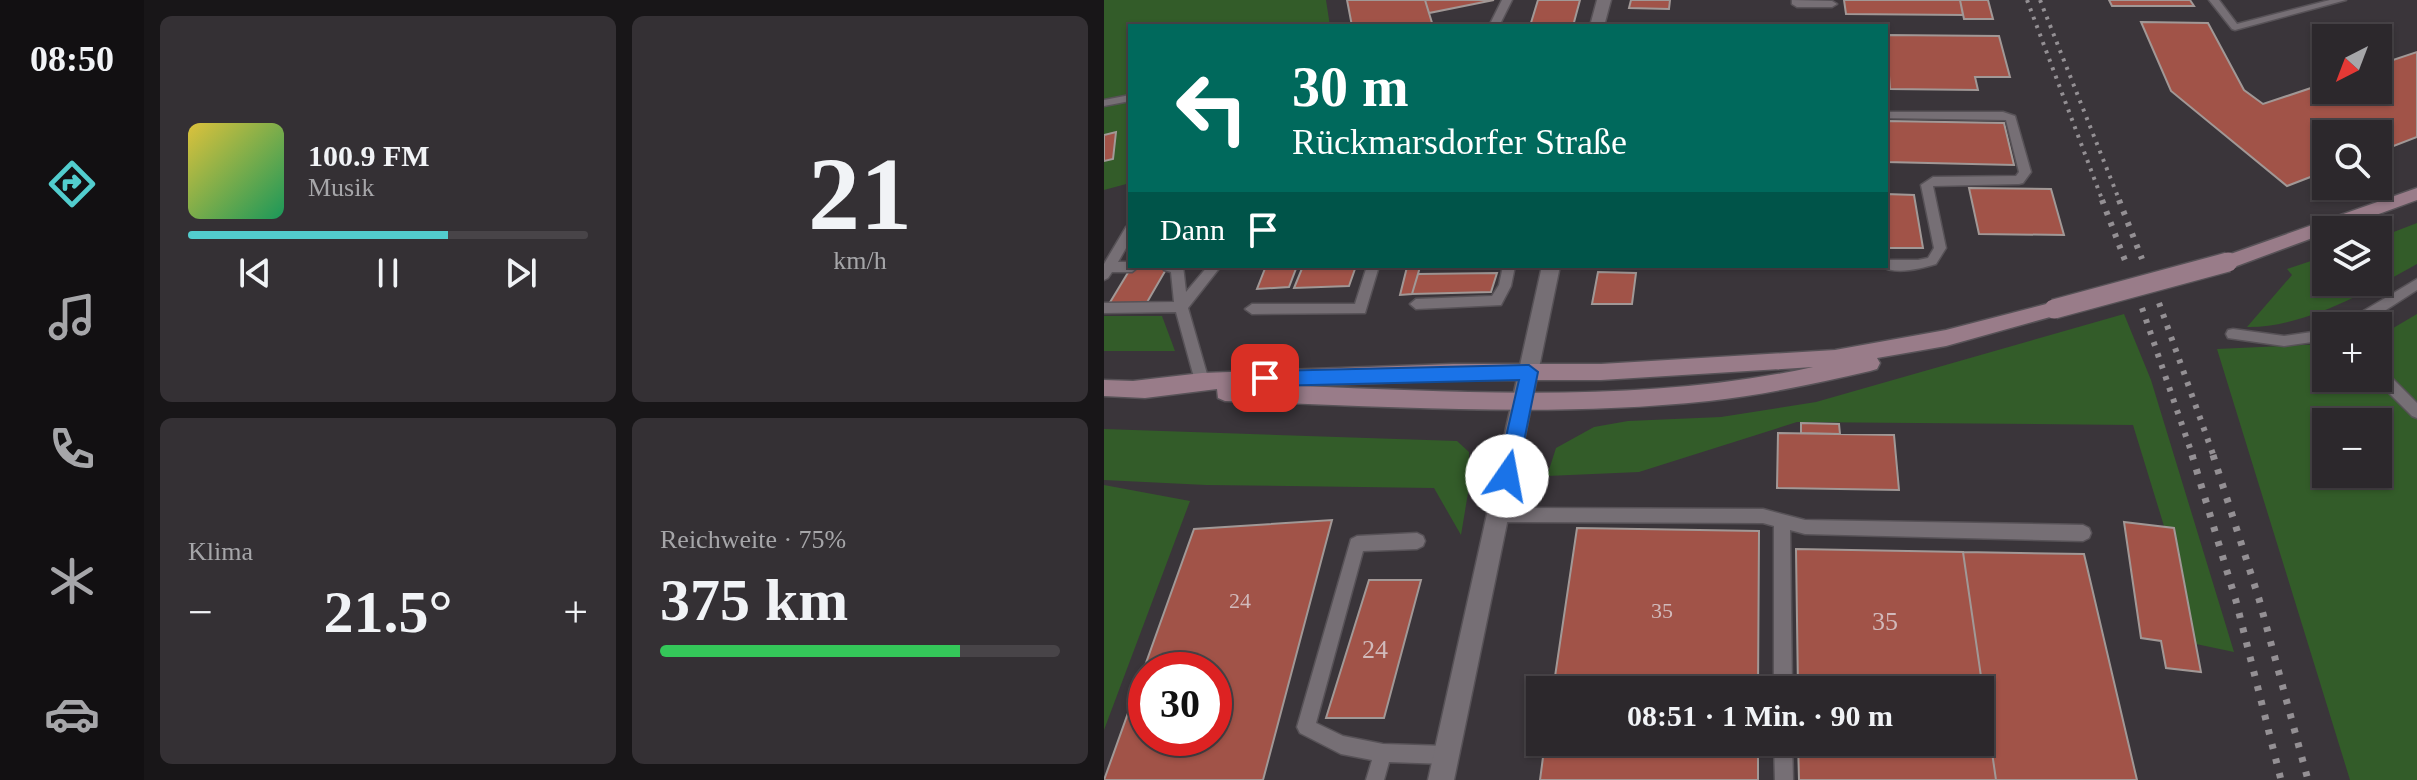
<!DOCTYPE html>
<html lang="de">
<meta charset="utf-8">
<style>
body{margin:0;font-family:"Times New Roman",serif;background:#343034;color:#f1f3f6;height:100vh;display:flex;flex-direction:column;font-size:30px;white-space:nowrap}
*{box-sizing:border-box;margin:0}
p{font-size:26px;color:#a6a6a9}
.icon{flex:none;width:44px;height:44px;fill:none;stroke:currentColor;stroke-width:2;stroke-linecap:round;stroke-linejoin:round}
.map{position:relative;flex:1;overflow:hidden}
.sheet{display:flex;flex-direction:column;gap:16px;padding:16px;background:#181618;width:960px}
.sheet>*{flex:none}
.hud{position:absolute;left:24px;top:24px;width:760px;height:244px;border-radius:0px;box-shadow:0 2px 6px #0004,0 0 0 2px #484448;background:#00695c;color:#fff;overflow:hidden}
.needle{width:52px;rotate:222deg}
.controls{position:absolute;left:1208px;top:24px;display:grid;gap:16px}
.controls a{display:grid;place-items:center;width:80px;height:80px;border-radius:0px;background:#2c282c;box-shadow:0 2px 6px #0004,0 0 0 2px #484448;font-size:40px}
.speed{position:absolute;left:24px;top:652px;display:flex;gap:16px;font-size:40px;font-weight:700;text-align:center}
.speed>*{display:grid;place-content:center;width:104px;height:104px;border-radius:50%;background:#2c282c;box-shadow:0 2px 6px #0004,0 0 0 2px #484448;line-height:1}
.speed .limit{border:12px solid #d22;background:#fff;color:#111}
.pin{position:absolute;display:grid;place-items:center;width:68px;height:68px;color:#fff;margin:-34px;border-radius:16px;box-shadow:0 4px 12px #0006}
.me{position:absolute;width:88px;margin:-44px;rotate:12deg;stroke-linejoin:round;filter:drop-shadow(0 0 6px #0008)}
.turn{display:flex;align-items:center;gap:28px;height:168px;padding:0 32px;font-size:36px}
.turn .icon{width:104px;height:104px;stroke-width:2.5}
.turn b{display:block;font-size:56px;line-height:68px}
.then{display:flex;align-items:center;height:76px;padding:0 32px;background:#0003;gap:16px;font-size:30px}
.big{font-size:60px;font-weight:600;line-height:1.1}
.sheet .widget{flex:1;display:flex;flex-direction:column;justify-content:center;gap:12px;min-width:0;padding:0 28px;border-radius:12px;background:#343034}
.sheet .dial{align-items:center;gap:0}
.dial b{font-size:104px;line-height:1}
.song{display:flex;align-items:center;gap:24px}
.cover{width:96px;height:96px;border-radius:12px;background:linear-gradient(135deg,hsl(50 70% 55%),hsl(150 70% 35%))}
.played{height:8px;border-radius:4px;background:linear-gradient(90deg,#52cdce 65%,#484448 65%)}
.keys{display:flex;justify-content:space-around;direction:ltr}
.heat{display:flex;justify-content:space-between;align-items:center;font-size:44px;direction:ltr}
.charge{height:12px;border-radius:6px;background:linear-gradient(90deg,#34c759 75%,#484448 0)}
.sheet .tiles{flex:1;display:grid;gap:16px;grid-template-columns:repeat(2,1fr)}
.trip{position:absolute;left:422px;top:676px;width:468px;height:80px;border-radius:0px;background:#2c282c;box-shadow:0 2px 6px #0004,0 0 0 2px #484448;font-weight:600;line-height:80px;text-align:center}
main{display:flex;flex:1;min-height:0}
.menu{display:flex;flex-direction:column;width:144px;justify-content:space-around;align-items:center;background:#121012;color:#a6a6a9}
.menu .icon{width:56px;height:56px}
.menu .on{color:#52cdce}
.menu b{font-size:36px;color:#f1f3f6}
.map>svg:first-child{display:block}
.green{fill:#335c29;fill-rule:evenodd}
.building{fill:#a15348;stroke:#a19896;stroke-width:2;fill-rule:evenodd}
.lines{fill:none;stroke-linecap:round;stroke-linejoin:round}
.service-casing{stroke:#575257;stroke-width:3}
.minor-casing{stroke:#575257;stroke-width:3}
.secondary-casing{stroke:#575257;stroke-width:3}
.service{fill:#766f75;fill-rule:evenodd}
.minor{fill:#766f75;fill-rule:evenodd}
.secondary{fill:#997c89;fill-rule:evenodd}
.rail-far2{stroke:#949094;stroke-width:4;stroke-dasharray:3 6;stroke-linecap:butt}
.rail-far1{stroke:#949094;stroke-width:6;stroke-dasharray:4 8;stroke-linecap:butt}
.rail{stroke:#949094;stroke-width:7;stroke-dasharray:5 10;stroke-linecap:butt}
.secondary-bridge-casing{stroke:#575257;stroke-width:22;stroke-linecap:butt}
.secondary-bridge{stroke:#997c89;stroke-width:19}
.route{fill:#1a73e8;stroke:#114b97;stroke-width:2}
.labels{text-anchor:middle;stroke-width:8;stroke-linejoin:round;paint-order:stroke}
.number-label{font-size:22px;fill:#d1babb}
.near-number-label{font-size:26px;fill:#d1babb}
</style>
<main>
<nav class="menu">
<b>08:50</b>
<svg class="icon on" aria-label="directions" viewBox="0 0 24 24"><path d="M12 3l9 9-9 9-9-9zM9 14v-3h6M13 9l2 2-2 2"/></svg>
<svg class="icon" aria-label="music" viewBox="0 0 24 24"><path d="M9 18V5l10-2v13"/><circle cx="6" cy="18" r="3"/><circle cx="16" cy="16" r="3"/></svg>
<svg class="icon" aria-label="phone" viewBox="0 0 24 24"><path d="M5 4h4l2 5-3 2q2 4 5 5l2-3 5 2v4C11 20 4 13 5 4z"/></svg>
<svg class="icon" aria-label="climate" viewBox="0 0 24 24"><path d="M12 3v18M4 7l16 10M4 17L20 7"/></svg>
<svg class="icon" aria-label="car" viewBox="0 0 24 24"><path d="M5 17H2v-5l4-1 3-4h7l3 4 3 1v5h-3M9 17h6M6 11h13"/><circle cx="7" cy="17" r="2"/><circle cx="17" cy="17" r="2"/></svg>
</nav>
<section class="sheet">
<div class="tiles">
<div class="widget">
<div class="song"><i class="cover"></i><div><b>100.9 FM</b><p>Musik</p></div></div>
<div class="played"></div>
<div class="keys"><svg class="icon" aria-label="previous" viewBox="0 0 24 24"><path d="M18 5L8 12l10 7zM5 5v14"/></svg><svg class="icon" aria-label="pause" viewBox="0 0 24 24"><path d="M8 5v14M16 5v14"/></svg><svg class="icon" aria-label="next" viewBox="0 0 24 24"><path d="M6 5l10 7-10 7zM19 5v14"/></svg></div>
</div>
<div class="widget dial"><b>21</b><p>km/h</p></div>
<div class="widget"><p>Klima</p>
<div class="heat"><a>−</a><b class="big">21.5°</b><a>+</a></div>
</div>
<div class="widget"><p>Reichweite · 75%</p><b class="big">375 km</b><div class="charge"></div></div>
</div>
</section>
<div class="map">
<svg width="1313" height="780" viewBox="0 0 1313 780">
<rect width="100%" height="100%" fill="#3a353a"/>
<!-- green -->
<path class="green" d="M0 0H222L226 26H26V183L0 190Z
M1313 223V264C1265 291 1199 328 1143 327L1188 275 1183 269 1222 256V282H1274V238Z
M1020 314 1047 380 1130 652 1092 644 1071 529 1060 526 1029 425 693 422 535 472 443 476 452 448 490 427 524 421 617 417 712 402Z
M1313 314V780H1246L1113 349 1222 344V378H1274V337ZM1222 422H1274V474H1222Z
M0 316H58L71 351H0Z
M0 429 353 441 365 452V487L357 535 330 488 102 485 0 480Z
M0 485 86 501 0 730Z"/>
<!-- building -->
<path class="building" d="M243 0H321L329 26H248Z
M321 0H390L325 13Z
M434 0H476L469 26H426Z
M527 0H566L565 9 525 8Z
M740 0H856L859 15 742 14Z
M856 0H884L889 19H860Z
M1005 0H1086L1090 6H1008Z
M1037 22 1104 23 1140 90 1159 104 1222 83V90H1274V65L1313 52V137L1274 152V134H1222V171L1183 186 1067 91Z
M782 35 895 36 906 77H871L874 90 786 89Z
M782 121 900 123 910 165 782 162Z
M12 132 9 159 0 161V135Z
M865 188 947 189 960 235 875 234Z
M782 194 810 195 819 248H782Z
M28 266H64L42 304H5Z
M162 266H193L185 287 153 289Z
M199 266H252L245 286 190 288Z
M303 267H316L308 294 296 295Z
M494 272 532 273 528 304H488Z
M393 273 387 292 308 294 314 274Z
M697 423 735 424 736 434 697 433Z
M674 433 790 435 795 490 673 488Z
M228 520 159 780H0L90 529ZM42 670H110V738H42Z
M1020 522 1070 528 1097 672 1062 668 1057 641 1037 638Z
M473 528 655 531 654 690H449Z
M692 549 859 552 892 780H695L694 742H876V690H694Z
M859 552 980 554 1033 780H892Z
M265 580H317L280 718H222Z
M441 742H654V780H436Z"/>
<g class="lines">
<defs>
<path id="service" d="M398 0H408L395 26H385Z
M688 0 728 1 733 4 728 7H693L688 4Z
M1105 0H1115L1133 24 1226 0H1242L1131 30 1128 29Z
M26 95V101L0 106V100Z
M782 112H899L911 116 927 172 919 183 915 184 829 186 842 248 832 264C816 269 791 275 776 266H782V260H814L824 258 830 248 817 185 829 177 912 176 915 172 902 120 782 118Z
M26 226V241L14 262H26V266L34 267 28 272H8L4 278 0 280V264L22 227Z
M58 266H79L82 292 104 266H117L84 308 105 381 103 385H93L91 381 72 312 0 313V303L70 302 67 272 60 270Z
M263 266H275L261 313 148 314 141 309 148 304H251Z
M399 266H411L407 286 397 305 312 309 306 304 312 299 388 296 395 285Z
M1313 279V290L1257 326H1239L1241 322Z
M1129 329 1180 336 1222 330V340L1180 346 1124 338 1122 334 1124 330Z
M1274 367 1279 369 1313 403V418L1308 416 1270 378H1274Z
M394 508 659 509 701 520 979 525 985 528 987 533 985 538 979 541 701 534 686 530 688 690H670V526L659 523 394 522 389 520 386 515 389 510Z
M313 533 319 536 321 541 319 546 313 549 259 551 212 723 239 736 279 744 342 746 349 748 351 755 349 762 342 764 285 762 280 780H262L268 760 237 754 196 733 193 727 247 539 253 536Z
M670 742H688L689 780H671Z"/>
<path id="minor" d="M493 0H507L500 26H486Z
M438 266H456L350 780H324Z"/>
<path id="secondary" d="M1313 188V200L1231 230H1222V233L1130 267 1124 269 1115 262 1118 257Z
M950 302 957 304 959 309 957 314 842 346 773 358 776 363 773 369 766 371C713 383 660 395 605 401 444 418 282 406 121 401L114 398 113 389 41 398 0 396V380L29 381 98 373 349 364H497L731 350 842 330ZM709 367C540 404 364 392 193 386L349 380H497Z"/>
</defs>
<!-- service casing -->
<use href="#service" class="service-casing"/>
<!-- minor casing -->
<use href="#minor" class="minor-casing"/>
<!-- secondary casing -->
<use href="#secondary" class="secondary-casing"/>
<!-- service -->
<use href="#service" class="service"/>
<!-- minor -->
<use href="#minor" class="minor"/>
<!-- secondary -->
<use href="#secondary" class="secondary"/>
<!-- rail-far2 -->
<path class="rail-far2" d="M923 0 999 202
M936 0 1016 202"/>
<!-- rail-far1 -->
<path class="rail-far1" d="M998 200 1022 263
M1015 200 1038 259
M1055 303 1110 457
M1038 308 1089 457"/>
<!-- rail -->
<path class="rail" d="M1088 455 1132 601 1177 780
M1109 455 1155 599 1204 780"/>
<defs>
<path id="secondary-bridge" d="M950 309 1124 262"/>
</defs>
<!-- secondary-bridge casing -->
<use href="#secondary-bridge" class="secondary-bridge-casing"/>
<!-- secondary-bridge -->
<use href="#secondary-bridge" class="secondary-bridge"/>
</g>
<!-- route -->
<path class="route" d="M425 365 434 372 413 476 410 482 403 485 396 482 393 476 415 380 161 386 152 378 161 371Z"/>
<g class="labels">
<!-- number labels -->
<g class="number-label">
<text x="136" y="608">24</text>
<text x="558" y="618">35</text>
</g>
<!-- near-number labels -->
<g class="near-number-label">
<text x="781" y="630">35</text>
<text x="271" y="658">24</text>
</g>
</g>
</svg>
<div class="controls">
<a><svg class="needle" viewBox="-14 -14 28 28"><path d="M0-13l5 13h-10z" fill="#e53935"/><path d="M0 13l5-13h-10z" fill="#a6a6a9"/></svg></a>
<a><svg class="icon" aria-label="search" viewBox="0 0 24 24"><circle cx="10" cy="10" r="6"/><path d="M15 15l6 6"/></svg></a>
<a><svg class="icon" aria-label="layers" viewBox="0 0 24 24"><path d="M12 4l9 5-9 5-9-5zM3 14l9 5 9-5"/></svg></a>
<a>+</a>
<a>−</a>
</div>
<div class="speed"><div class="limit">30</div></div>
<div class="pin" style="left:161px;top:378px;background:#d93025"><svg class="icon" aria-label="arrive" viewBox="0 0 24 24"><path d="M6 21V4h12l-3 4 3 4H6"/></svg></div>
<svg class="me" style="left:403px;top:476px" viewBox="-20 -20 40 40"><circle r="19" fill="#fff"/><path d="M0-13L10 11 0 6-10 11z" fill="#1a73e8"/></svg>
<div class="trip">08:51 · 1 Min. · 90 m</div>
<div class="hud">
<div class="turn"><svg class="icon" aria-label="left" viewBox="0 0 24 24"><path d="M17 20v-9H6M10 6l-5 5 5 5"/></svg><div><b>30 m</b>Rückmarsdorfer Straße</div></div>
<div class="then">Dann<svg class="icon" aria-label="arrive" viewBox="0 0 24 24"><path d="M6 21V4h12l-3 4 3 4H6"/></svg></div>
</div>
</div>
</main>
